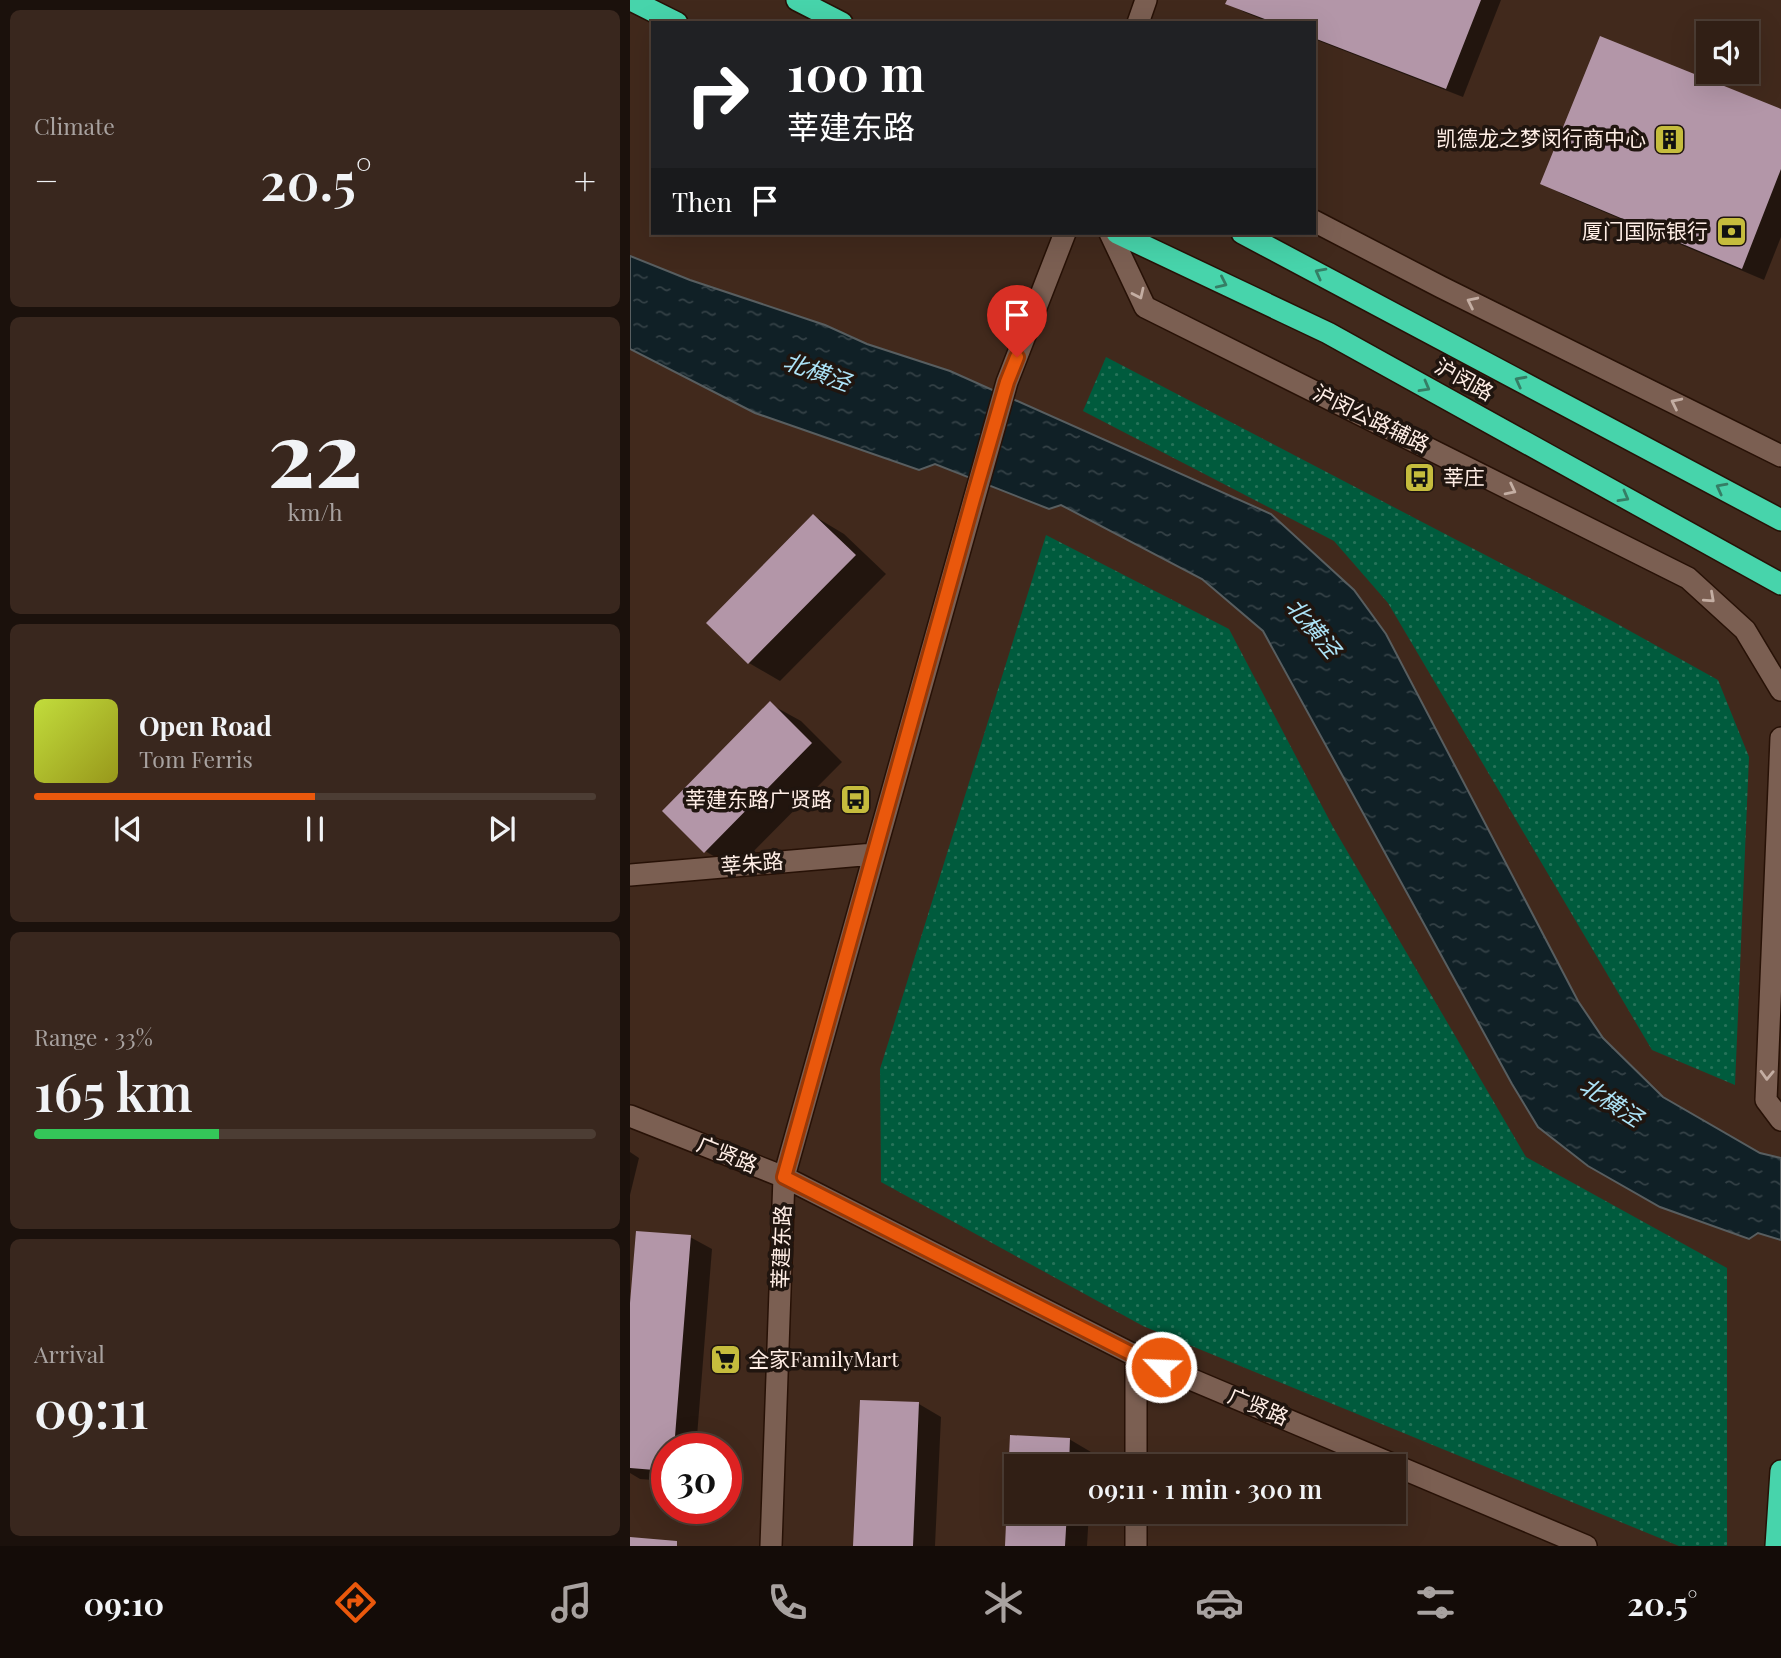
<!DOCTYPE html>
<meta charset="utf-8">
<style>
body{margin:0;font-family:"Playfair Display","Noto Sans SC",serif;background:#39271e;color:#f1f3f6;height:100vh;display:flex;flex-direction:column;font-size:26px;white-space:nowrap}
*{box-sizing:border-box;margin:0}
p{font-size:23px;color:#a8a2a0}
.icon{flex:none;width:38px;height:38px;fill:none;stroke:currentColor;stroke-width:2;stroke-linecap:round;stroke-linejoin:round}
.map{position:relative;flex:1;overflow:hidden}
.sheet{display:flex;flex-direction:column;gap:10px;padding:10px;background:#1b110c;width:630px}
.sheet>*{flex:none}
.hud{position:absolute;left:21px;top:21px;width:665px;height:214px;border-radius:0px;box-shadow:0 7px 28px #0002,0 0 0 2px #4c3d34;background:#202124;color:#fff;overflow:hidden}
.controls{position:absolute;left:1066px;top:21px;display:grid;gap:14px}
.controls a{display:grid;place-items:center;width:63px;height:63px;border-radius:0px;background:#311f15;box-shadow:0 7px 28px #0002,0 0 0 2px #4c3d34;font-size:35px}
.speed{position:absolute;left:21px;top:1433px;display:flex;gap:14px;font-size:35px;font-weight:700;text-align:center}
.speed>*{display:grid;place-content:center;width:91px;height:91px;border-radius:50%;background:#311f15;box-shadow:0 7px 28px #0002,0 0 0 2px #4c3d34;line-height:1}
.speed .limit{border:10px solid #d22;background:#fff;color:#111}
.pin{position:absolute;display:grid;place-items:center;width:60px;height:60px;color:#fff;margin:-72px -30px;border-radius:50% 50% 50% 0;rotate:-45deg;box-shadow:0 0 7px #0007}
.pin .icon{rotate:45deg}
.me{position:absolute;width:77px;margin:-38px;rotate:294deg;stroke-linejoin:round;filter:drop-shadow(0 0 5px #0008)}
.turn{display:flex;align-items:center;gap:24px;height:147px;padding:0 21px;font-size:32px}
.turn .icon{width:91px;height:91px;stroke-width:2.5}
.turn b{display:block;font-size:49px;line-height:60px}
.then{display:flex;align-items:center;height:66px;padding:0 21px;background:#0003;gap:14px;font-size:26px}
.big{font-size:52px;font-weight:600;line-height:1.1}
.sheet .card{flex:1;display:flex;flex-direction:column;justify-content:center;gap:10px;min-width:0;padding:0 24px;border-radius:10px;background:#39271e}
.sheet .dial{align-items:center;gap:0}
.dial b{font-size:91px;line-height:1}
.song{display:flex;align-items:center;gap:21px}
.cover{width:84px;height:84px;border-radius:10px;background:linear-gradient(135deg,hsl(70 70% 55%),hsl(60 70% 35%))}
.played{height:7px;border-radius:4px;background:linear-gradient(90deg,#ea580c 50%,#4c3d34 50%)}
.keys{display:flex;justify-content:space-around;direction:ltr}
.heat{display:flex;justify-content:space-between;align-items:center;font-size:38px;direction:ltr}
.charge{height:10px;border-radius:5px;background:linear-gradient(90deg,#34c759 33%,#4c3d34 0)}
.trip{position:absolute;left:374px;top:1454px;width:402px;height:70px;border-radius:0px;background:#311f15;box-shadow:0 7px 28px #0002,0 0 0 2px #4c3d34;font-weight:600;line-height:70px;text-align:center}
.dock{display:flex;height:112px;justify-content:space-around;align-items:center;background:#140c08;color:#a8a2a0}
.dock .icon{width:49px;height:49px}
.dock .on{color:#ea580c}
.dock b{font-size:32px;color:#f1f3f6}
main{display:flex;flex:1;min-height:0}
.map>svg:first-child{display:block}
.grass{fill:url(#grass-dots)}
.water{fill:url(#water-ripples);stroke:#585e60;stroke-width:2}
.shadow{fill:#0007}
.building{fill:#b396a8}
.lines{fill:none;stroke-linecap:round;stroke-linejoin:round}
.minor-casing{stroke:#271106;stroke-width:24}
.highway-casing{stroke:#271106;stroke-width:24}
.minor{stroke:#7b5f52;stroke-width:21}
.highway{stroke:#47d4ab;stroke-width:21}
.oneway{stroke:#357e65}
.oneway2{stroke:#c4aea3}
.route-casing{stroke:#983908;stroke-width:18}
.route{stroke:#ea580c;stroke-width:12}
.labels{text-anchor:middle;stroke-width:7;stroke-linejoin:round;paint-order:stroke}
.poi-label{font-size:21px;fill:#ffeee6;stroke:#20150f;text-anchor:end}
.street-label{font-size:21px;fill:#ffeee6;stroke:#20150f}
.water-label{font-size:23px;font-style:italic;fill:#ade3f7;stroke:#20150f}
</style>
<main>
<section class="sheet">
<div class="card"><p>Climate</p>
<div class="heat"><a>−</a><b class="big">20.5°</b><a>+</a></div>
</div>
<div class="card dial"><b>22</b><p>km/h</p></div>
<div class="card">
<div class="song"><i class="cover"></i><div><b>Open Road</b><p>Tom Ferris</p></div></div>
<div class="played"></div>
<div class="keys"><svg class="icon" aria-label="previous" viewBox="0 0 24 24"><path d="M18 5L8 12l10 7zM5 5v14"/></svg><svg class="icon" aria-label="pause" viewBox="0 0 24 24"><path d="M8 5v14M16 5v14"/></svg><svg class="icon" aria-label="next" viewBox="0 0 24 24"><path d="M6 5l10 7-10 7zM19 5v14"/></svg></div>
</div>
<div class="card"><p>Range · 33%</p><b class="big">165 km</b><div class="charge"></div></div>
<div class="card"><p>Arrival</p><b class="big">09:11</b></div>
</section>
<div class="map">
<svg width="1151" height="1546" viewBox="0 0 1151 1546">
<defs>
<pattern id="grass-dots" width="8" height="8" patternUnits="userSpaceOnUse" patternTransform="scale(1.75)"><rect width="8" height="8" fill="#005b3d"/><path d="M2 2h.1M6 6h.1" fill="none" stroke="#267359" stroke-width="1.8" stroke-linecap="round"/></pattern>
<pattern id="water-ripples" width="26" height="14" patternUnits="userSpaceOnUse" patternTransform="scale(1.75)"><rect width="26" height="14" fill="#102026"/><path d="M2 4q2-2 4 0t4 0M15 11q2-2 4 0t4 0" fill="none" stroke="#344146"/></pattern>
</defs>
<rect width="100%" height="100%" fill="#41291c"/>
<!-- grass -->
<path class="grass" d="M476 357 982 621 1088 680 1119 757 1105 1085 1022 1050 758 603 704 541 453 411Z
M416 535 599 629 703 827 896 1157 1097 1268V1546H1049L513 1326 251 1182 250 1069Z"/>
<!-- water -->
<path class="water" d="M0 256 60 280 195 325 237 344 320 371 641 514 724 590 756 634 948 1001 973 1038 1033 1097 1130 1153 1151 1158V1240L1128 1233 1119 1239 1030 1207 958 1166 908 1127 882 1084 633 631 572 579 431 505 419 509 305 464 289 470 125 413 0 349Z"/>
<!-- shadow -->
<path class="shadow" d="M598 0H871L833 97 684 39V23H641L614 12 597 3Z
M1151 111V237L1134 280 934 195 912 183Z
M184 516 214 534 256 574 150 681 119 663Z
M140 704 171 721 212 762 106 869 75 851Z
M0 1152 9 1158 0 1195Z
M60 1237 82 1249 66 1449H37V1481L10 1479 0 1473V1324Z
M289 1404 311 1417 305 1546H225Z
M382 1437 439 1439 461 1452V1466H387V1512H459L457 1546H377Z"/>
<!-- building -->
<path class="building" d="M597 0H851L816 89 684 38V23H645L595 4Z
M970 36 1151 109V169L1112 269 910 184Z
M183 514 226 555 118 664 76 623Z
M140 701 182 743 74 853 32 811Z
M6 1231 61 1235 44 1449H37V1471L0 1468V1303Z
M230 1400 289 1402 283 1546H223Z
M380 1435 440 1438 439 1466H387V1512H437L435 1546H375Z
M0 1537 47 1541V1546H0Z"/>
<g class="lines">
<defs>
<path id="minor" d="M508 23 516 0
M684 221 811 287 1151 456
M480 233 515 307 1058 578 1115 630 1151 690
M1151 738 1136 1100 1151 1120
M0 875 244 854
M0 1116 154 1177 506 1356 956 1546
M506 1466V1356
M141 1546 154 1177 377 382 435 233
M506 1546V1512"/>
<path id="highway" d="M1 0 47 23
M167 0 212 23
M487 233 698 333 1151 584
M612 233 1151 520
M1146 1546 1151 1471"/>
</defs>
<!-- minor casing -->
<use href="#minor" class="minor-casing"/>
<!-- highway casing -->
<use href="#highway" class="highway-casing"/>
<!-- minor -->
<use href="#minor" class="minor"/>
<!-- highway -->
<use href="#highway" class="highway"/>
</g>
<!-- one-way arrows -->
<defs><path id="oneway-chevron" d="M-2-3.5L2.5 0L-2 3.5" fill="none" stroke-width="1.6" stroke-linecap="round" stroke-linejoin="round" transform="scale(1.75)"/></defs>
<g class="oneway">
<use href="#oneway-chevron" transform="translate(690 273) rotate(-152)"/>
<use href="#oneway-chevron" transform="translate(592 283) rotate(25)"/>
<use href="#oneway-chevron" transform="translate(890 381) rotate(-152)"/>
<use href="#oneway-chevron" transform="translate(795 387) rotate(29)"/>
<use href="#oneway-chevron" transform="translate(1091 488) rotate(-152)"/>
<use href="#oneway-chevron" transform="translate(994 497) rotate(29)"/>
</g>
<g class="oneway2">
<use href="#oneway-chevron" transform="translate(509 294) rotate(65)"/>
<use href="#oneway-chevron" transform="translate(842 302) rotate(-154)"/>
<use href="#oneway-chevron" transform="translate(1046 403) rotate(-154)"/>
<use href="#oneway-chevron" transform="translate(881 490) rotate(27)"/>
<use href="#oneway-chevron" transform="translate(1080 598) rotate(42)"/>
<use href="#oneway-chevron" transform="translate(1137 1075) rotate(92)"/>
</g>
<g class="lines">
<defs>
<path id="route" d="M387 357 377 382 344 496 154 1177 506 1356 531 1367"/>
</defs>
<!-- route casing -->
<use href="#route" class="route-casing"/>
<!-- route -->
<use href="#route" class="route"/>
</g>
<!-- icons -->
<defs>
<symbol id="building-square" viewBox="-11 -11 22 22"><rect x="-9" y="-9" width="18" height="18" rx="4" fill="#c5bc3d" stroke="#20150f"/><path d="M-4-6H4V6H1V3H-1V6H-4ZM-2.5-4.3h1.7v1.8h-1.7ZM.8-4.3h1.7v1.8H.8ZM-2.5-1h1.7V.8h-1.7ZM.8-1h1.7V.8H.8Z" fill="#111"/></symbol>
<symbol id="bank-square" viewBox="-11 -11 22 22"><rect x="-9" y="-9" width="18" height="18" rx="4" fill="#c5bc3d" stroke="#20150f"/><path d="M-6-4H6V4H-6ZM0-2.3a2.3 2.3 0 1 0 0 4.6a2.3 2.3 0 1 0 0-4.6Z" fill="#111"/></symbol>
<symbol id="bus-square" viewBox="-11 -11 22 22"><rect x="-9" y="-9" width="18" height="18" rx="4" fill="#c5bc3d" stroke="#20150f"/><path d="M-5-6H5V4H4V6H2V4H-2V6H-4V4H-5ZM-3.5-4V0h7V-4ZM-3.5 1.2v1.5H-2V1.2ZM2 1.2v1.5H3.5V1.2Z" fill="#111"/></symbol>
<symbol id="supermarket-square" viewBox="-11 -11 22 22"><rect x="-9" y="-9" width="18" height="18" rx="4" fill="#c5bc3d" stroke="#20150f"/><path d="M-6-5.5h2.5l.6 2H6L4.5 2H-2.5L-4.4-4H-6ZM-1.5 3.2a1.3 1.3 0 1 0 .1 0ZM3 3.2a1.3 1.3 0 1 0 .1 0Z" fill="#111"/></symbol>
</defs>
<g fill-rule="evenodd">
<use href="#building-square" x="1022" y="122" width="35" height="35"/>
<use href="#bank-square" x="1084" y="214" width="35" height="35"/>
<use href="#bus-square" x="772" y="460" width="35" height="35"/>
<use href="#bus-square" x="208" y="782" width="35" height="35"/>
<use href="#supermarket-square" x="78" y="1342" width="35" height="35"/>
</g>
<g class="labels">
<!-- poi labels -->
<g class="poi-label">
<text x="1016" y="146">凯德龙之梦闵行商中心</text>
<text x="1078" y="239">厦门国际银行</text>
<text x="813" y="485" text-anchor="start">莘庄</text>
<text x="202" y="807">莘建东路广贤路</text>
<text x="118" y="1367" text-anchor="start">全家FamilyMart</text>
</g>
<!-- street labels -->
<g class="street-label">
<text transform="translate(834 380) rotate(29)" y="7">沪闵路</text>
<text transform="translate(741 419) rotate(26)" y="7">沪闵公路辅路</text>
<text transform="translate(122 864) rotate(-5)" y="7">莘朱路</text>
<text transform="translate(97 1155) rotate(22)" y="7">广贤路</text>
<text transform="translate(152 1247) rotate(-88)" y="7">莘建东路</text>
<text transform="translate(628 1407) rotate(23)" y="7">广贤路</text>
</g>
<!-- water labels -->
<g class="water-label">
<text transform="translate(187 372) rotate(20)" y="8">北横泾</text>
<text transform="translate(683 628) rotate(50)" y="8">北横泾</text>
<text transform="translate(981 1102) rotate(33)" y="8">北横泾</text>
</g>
</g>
</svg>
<div class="controls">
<a><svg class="icon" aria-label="sound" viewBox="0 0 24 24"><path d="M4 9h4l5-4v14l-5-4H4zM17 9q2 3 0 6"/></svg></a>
</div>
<div class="speed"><div class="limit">30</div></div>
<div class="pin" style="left:387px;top:357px;background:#d93025"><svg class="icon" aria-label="arrive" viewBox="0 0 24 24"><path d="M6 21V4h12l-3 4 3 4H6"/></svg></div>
<svg class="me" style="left:531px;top:1367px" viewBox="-20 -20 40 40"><circle r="17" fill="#ea580c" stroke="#fff" stroke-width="3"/><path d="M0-11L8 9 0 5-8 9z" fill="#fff"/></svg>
<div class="trip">09:11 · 1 min · 300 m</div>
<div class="hud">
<div class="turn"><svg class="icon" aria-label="right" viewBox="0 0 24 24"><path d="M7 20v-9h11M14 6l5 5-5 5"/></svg><div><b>100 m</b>莘建东路</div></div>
<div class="then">Then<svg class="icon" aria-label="arrive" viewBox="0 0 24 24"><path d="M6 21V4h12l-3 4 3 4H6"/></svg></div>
</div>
</div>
</main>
<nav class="dock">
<b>09:10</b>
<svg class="icon on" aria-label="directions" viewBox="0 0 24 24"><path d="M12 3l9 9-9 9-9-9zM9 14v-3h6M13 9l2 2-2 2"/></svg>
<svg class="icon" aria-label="music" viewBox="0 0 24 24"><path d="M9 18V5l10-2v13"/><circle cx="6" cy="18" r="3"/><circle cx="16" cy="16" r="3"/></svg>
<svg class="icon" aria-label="phone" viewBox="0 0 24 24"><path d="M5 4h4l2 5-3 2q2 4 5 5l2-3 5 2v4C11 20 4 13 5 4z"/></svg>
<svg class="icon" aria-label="climate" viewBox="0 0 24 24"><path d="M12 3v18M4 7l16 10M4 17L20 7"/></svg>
<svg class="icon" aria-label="car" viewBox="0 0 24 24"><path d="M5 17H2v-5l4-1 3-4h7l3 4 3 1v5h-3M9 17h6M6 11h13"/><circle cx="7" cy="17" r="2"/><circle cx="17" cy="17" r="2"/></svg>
<svg class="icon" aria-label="filters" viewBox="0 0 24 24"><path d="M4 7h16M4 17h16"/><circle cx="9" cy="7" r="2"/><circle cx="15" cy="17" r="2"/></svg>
<b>20.5°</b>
</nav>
